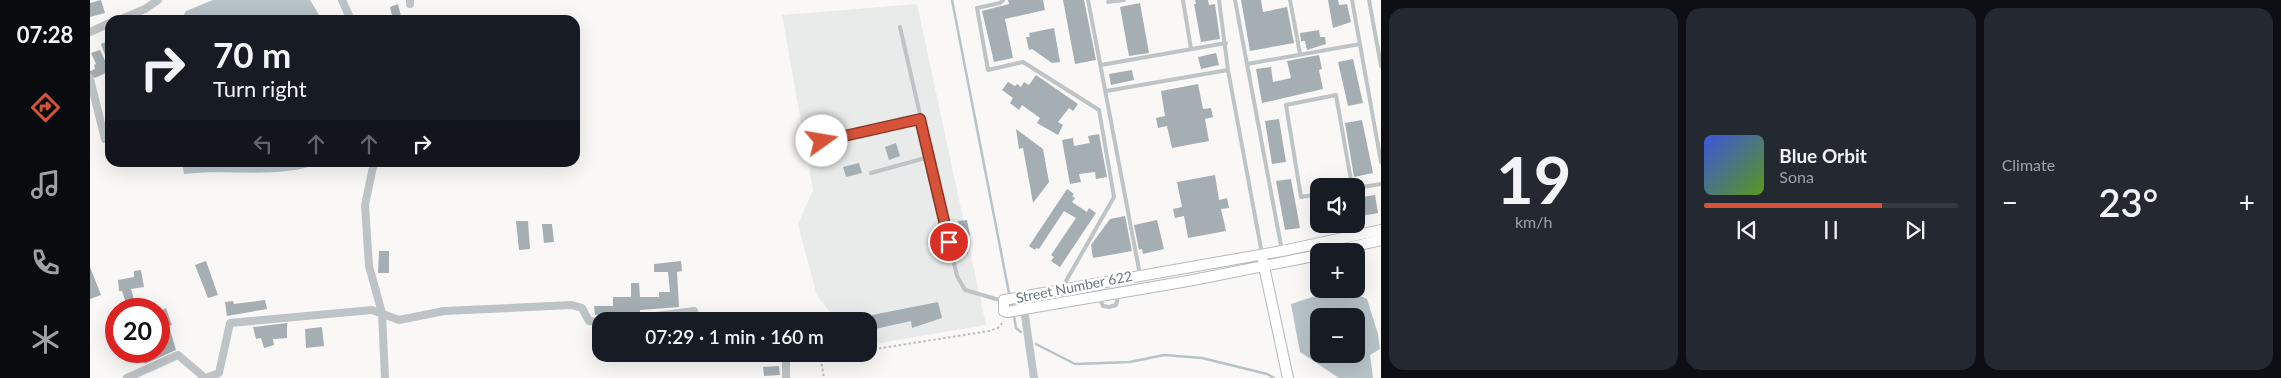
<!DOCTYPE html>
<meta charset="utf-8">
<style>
body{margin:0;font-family:Lato,sans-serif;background:#242831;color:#f1f3f6;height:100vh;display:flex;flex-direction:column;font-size:19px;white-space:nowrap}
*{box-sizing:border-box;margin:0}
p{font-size:16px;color:#9ea1a6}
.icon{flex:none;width:28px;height:28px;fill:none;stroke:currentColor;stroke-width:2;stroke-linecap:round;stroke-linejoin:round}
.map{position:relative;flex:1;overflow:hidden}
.details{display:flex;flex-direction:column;gap:8px;padding:8px;background:#0d0f14;width:900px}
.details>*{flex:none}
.guide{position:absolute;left:15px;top:15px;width:475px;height:152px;border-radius:15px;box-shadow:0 5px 20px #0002;background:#171b24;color:#f1f3f6;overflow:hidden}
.fabs{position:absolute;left:1220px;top:178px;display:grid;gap:10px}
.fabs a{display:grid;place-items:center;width:55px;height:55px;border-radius:10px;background:#171b24;box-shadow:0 5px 20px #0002;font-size:25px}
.speed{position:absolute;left:15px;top:298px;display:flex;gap:10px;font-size:25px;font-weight:700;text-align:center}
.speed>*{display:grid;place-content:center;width:65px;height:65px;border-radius:50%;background:#171b24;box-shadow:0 5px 20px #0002;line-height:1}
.speed .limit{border:8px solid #d22;background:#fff;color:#111}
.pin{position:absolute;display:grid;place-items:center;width:42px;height:42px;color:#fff;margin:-21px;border:2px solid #fff;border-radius:50%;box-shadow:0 1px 5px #0007}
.me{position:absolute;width:55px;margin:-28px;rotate:77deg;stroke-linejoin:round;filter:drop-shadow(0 0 4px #0008)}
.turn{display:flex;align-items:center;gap:18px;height:105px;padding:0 25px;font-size:22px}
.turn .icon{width:65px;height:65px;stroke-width:2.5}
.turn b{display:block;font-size:35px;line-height:42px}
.lanes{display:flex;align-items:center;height:48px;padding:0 25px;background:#0003;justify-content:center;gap:25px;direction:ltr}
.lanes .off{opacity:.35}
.big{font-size:38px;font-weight:600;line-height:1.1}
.details .tile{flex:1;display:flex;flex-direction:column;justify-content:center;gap:8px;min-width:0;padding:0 18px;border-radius:15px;background:#242831}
.details .dial{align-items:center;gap:0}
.dial b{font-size:65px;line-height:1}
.song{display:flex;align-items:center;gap:15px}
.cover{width:60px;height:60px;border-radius:8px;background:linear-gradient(135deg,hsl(230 70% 55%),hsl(90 70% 35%))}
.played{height:5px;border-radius:2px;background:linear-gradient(90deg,#d65339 70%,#363941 70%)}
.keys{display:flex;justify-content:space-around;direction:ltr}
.heat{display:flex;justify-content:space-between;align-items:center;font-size:28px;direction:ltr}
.details .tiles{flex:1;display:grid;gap:8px;grid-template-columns:repeat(3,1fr)}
.trip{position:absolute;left:502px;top:312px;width:285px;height:50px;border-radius:15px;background:#171b24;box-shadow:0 5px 20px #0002;font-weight:600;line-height:50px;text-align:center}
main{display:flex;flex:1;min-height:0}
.menu{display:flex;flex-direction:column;width:90px;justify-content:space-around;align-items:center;background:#090b0e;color:#9ea1a6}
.menu .icon{width:35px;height:35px}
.menu .current{color:#d65339}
.menu b{font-size:22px;color:#f1f3f6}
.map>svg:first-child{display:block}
.built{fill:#e9eaea}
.water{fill:#b7c3c7;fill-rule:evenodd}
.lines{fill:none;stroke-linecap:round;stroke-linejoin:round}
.stream{stroke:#b7c3c7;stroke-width:2.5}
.building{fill:#a5aeb3}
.secondary-casing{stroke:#b3b9bd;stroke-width:12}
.path{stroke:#b9bdbf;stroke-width:2;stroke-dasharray:2.5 2.5;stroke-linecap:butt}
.lane{stroke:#bec3c6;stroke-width:4}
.street{stroke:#bec3c6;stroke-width:8}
.secondary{stroke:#fff;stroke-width:10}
.route-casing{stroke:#8b3625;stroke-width:12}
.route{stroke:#d65339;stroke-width:9}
.labels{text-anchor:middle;stroke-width:5;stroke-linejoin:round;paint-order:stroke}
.street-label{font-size:14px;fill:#66767f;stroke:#fff}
</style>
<main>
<nav class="menu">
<b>07:28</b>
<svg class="icon current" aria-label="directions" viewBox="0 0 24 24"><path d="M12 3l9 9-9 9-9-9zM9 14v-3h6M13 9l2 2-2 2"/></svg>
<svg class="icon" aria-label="music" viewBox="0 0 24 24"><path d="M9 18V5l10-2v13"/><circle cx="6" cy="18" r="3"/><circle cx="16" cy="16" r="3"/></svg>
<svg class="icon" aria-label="phone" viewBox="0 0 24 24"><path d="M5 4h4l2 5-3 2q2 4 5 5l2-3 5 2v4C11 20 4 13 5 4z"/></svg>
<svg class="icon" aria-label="climate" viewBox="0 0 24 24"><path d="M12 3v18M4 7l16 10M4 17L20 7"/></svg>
</nav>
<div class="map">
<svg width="1291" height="378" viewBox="0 0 1291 378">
<rect width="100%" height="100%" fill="#f9f8f6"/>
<!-- built -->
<path class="built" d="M827 4 896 325 779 345V321H748L727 296 708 224 723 190 692 15Z"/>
<!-- water -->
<path class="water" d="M123 0H220L232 20H91L96 11Z
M92 163V162L231 163C186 180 140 168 94 174Z
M1247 289H1256L1277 299 1288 334 1290 349 1280 355 1283 378H1249L1210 352 1201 304ZM1229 316H1266V354H1229Z"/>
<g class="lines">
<!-- stream -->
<path class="stream" d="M862 0 919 293
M921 304 922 305
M924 316 926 328 931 332
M946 344 985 364 1040 362 1074 355 1112 358 1177 374 1184 378"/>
</g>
<!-- building -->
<path class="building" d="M11 0 15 13 0 17V3Z
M918 0H953L955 10 915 19 923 58 904 62 892 11 919 4Z
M973 0H994L1006 60 985 64Z
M1105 0H1118L1119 5 1125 4 1130 39 1111 42 1104 4H1106Z
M1151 0H1171L1173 12 1197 7 1204 43 1160 51Z
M1238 0H1248L1249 5 1257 4 1261 22 1243 28Z
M1050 3 1059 53 1039 56 1030 7Z
M308 4 312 20H303L300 7Z
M964 28 970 62 962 63 942 49 939 50 936 37H940L939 33Z
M1229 30 1230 37H1235L1236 44 1217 50 1215 41H1211L1210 33Z
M20 40V66H19L11 44Z
M10 50 20 71 5 78 0 74V71L5 69 4 65 6 64 1 53Z
M1126 53 1129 65 1111 69 1108 57Z
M1229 55 1232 69 1229 70 1233 89 1172 103 1166 69 1181 67 1183 82 1201 78 1197 61Z
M1263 59 1273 103 1258 106 1248 62Z
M1042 70 1044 80 1021 85 1019 74Z
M946 75 988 104 983 111 979 108 968 122 973 125 968 135 947 123 950 118 932 105 929 110 920 103 923 98 912 90 918 82 925 86 927 84 931 87 934 82 939 85Z
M1108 84 1113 109 1121 108 1123 117 1115 119 1119 141 1082 148 1077 126 1068 128 1066 118 1075 116 1071 91Z
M1189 119 1196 162 1182 164 1175 121Z
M1272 120 1283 173 1264 177 1255 123Z
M926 129 953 149 959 182 943 203 933 148 929 149Z
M1009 134 1017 177 1006 179 1005 172 989 174 991 182 980 184 972 140 983 138 984 146 1000 143 998 136Z
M806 143 810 156 799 160 795 147Z
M769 163 772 173 756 177 753 167Z
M1125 175 1129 200 1137 198 1139 208 1131 209 1136 231 1098 238 1094 216 1085 218 1083 209 1092 207 1087 182Z
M1201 179 1210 228 1195 230 1186 181Z
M977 189 984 194 982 196 985 198 982 202 997 212 999 208 1006 213 970 267 961 261 964 257 961 255 986 218 974 211 949 249 946 248 945 250 939 246Z
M1285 195 1288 213 1266 217V198Z
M1035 216 1042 251 1003 258 1001 245 1020 219Z
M877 220 880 235 871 237 868 221Z
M1067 220 1074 249 1053 254 1052 249 1049 250 1044 225Z
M426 221H438L440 249 429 250Z
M452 224H462L464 242 454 243Z
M876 242 878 254 867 256 865 244Z
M289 251H299V273H288Z
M116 261 128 295 118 298 105 265Z
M591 261 592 271 587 272 589 307 550 310V312L544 313 505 315 504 306H523V297H541V283H549L550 297H569V292H580L578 272H564V264Z
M0 267 11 295 0 299Z
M51 270 54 287 41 289 45 303 37 306 32 291H29L28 280 44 277V271Z
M175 300 177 309 137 316 135 302 143 301 144 304Z
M848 302 852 318 822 328 821 321 785 329 782 315Z
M76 308 82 325 79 326 86 350 55 364 50 351H69V311Z
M197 323V338L183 339 184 345 174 348 171 338 166 339 163 327Z
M232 327 234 346 216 348 215 329Z
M689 366 690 375 674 376 673 367Z"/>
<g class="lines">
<defs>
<path id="secondary" d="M1243 251 1291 240
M1229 255 1098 281 917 312 914 311V300L1192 251 1291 230
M1173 262 1198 378"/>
</defs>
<!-- secondary casing -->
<use href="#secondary" class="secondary-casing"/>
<!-- path -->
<path class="path" d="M779 350 899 331 908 328 914 321
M730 354 734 378"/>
<!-- lane -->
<path class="lane" d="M913 0 910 3 887 8 898 70 933 62 1009 110 1024 197 972 288
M998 0 1050 275
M1093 0 1101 49
M1129 0 1138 70 1172 254
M1145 0 1192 251
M1200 0 1210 54
M1262 0 1291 162
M1279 0 1291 66
M1018 2 1034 0
M810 27 867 276 875 290 913 301
M1157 64 1270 44
M1011 65 1136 43
M1016 91 1138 70
M732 141 830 119
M781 173 839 157
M1266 188 1291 184
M1229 194 1211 197 1196 105 1246 95 1262 186
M1009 297 1013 306 1019 307 1026 305 1029 293"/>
<!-- street -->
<path class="street" d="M252 0 261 20
M320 0V4
M29 20 55 9 68 0
M0 32 20 23
M0 79 15 139
M284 162 275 205 279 266 292 313 295 378
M934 309 944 378
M527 321 604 311
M37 378 88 355 115 378
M116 378 129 373 140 323 282 310 309 320 354 311 482 305 492 308 499 321 511 322
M696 378V354"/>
<!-- secondary -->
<use href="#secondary" class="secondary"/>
</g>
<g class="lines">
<defs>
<path id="route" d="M732 141 830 119 859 242"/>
</defs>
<!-- route casing -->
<use href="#route" class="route-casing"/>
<!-- route -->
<use href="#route" class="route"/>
</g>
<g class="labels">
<!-- street labels -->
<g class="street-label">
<text transform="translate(984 287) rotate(-11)" y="5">Street Number 622</text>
</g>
</g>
</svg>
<div class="fabs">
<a><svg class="icon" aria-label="sound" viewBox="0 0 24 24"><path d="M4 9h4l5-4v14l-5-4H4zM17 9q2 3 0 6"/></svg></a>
<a>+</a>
<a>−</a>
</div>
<div class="speed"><div class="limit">20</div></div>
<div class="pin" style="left:859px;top:242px;background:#d93025"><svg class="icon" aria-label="arrive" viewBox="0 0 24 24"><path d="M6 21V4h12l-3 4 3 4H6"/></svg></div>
<svg class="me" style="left:732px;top:141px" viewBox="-20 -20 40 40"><circle r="19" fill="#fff"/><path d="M0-13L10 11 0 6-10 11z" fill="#d65339"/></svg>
<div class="trip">07:29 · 1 min · 160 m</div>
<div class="guide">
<div class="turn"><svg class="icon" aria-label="right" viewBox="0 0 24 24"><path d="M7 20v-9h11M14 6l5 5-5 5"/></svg><div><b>70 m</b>Turn right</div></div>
<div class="lanes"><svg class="icon off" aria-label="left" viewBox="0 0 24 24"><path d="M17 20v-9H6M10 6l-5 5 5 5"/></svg><svg class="icon off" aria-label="ahead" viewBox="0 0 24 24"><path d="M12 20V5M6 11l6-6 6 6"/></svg><svg class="icon off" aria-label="ahead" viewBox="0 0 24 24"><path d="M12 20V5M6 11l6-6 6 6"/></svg><svg class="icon" aria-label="right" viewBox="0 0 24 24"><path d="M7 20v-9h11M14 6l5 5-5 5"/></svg></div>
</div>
</div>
<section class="details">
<div class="tiles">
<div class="tile dial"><b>19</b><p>km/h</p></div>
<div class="tile">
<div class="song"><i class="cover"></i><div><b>Blue Orbit</b><p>Sona</p></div></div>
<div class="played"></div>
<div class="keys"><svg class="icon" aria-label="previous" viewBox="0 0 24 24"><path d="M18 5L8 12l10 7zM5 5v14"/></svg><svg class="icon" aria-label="pause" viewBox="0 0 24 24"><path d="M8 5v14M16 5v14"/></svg><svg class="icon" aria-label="next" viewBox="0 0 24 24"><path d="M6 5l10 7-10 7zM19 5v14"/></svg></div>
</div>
<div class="tile"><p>Climate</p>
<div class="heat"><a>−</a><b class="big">23°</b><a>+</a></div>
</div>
</div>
</section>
</main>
